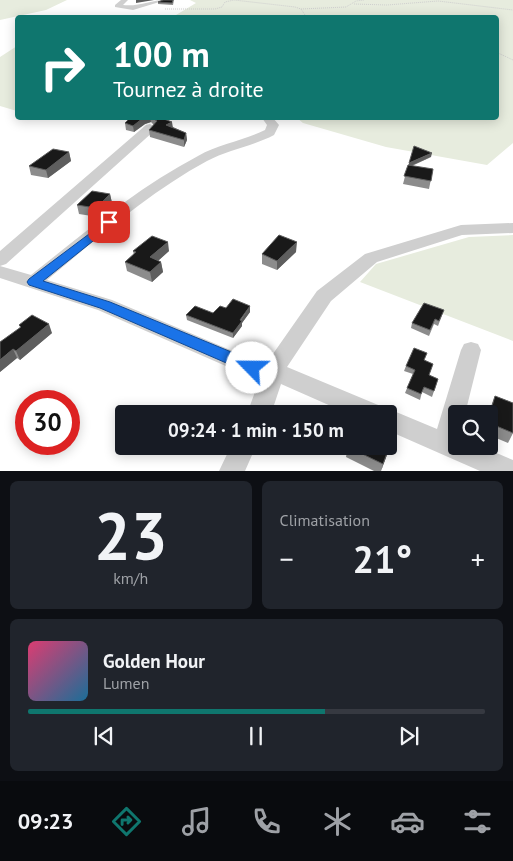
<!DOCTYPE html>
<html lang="fr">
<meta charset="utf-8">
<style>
body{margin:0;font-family:"PT Sans",sans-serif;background:#20242c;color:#f1f3f6;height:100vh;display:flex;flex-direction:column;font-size:19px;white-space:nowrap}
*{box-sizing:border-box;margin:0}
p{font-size:16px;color:#9ea1a6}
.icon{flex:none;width:28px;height:28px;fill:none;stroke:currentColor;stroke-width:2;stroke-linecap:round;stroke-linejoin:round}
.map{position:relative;height:471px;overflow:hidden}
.side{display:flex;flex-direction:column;gap:10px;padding:10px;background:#0d0f14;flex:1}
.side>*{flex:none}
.banner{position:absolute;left:15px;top:15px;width:484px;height:105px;border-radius:5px;box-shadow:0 2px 12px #0003;background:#0f766e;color:#fff;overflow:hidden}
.tools{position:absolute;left:448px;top:405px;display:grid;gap:10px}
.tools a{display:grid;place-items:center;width:50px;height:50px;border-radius:5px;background:#171b24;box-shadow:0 2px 12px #0003;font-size:25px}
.speed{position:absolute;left:15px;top:390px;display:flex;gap:10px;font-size:25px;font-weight:700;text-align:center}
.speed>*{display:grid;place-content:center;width:65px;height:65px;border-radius:50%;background:#171b24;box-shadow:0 2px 12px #0003;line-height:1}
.speed .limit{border:8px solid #d22;background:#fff;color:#111}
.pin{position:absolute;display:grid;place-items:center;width:42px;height:42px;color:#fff;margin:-21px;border-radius:10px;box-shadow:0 2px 8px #0006}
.me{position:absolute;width:55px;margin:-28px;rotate:293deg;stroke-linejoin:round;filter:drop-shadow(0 0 4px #0008)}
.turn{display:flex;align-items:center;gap:18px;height:105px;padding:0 15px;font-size:22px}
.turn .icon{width:65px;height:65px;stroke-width:2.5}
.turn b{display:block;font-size:35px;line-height:42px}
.big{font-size:38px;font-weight:800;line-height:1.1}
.side .tile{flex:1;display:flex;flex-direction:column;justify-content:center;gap:8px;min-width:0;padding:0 18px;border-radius:8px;background:#20242c}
.side .dial{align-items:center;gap:0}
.dial b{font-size:65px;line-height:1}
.song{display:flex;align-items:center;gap:15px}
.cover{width:60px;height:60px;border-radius:8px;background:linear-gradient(135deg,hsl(340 70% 55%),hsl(200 70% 35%))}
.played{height:5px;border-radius:2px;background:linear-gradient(90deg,#0f766e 65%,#363941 65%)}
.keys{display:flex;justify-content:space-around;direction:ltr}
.heat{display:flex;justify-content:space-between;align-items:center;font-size:28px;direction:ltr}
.side .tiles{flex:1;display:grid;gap:10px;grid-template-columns:1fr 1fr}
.tile:last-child{grid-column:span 2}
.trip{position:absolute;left:115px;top:405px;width:282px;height:50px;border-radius:5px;background:#171b24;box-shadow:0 2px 12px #0003;font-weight:800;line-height:50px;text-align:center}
.tab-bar{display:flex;height:80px;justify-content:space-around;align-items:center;background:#090b0e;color:#9ea1a6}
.tab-bar .icon{width:35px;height:35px}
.tab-bar .selected{color:#0f766e}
.tab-bar b{font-size:22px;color:#f1f3f6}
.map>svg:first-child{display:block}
.green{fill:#e7ecde}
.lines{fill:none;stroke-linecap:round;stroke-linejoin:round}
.path{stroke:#cfcfcf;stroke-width:1;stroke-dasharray:1 1;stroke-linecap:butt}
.minor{fill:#cfcfcf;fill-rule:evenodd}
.wall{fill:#8c8c8c}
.shaded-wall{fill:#5e5e5e}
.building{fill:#191919;stroke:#5e5e5e}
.route{fill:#1a73e8;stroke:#114b97}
</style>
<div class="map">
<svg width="513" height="471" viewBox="0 0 513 471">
<rect width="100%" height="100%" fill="#fff"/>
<!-- green -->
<path class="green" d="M0 0H67L46 10 0 20Z
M190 0H513V143L487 165 386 147 303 123 297 118H496V18H171L196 3Z
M17 46V111L0 106V57Z
M513 235V341L360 282 376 264 469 237Z"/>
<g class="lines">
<!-- path -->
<path class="path" d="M354 4 387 5 438 1 513 10
M165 9H215L222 7 225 2 234 0 295 7 301 9 307 18
M301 9 346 7 356 1 364 0
M496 52 513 60"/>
<!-- minor -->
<path class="minor" d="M121 0H128L123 5C138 7 151 0 166 0L133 10 115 7V5Z
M262 118H273L279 125 274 135C253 146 228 150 207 161 148 193 98 238 47 280L112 300 254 360 268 361 317 291 365 254 461 225 513 223V233L462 235 377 262 331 301 287 367 383 407 385 411 389 409 437 429 461 350 464 344 471 342 478 344 481 350 465 414H456V446H480L513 460V471H480L389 431V414H349L281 384 271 414H247L260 378 244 374 98 310 0 278V266L31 275C84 233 137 188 198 156 219 144 243 141 265 130L267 125Z
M150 124 156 128 154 131 6 264 0 266V251L146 125Z
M231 446H256L245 471H219Z"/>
</g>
<!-- wall -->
<path class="wall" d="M163 0H174L173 5 158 4V2Z
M130 118H161L173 127 186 133 187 140 184 147 150 137 149 130 154 125 151 122 145 124 134 132 126 130 125 123Z
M69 152 71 161 48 178 31 175 29 166Z
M431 157 412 166 433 169 429 189 403 184 408 165Z
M110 194 112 203 98 217 79 214 77 205Z
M133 251H169L158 261 161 262 163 272 152 282 127 271 125 262 134 255Z
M296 252 277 270 262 264V254Z
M250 306V312L242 323V326L233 338 187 320 186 315 213 313 226 308Z
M444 310 438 326 434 324 429 336 411 328 412 323Z
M19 325 52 333 20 360 17 358 0 372 20 327Z
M424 360 433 364 429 375 438 379 432 397 422 392 420 400 405 393 413 374 404 371 406 366Z
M495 396 513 403V433L508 443 489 435V414H488Z
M391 442 388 452 381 471H374L346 457 348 446Z"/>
<!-- shaded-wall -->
<path class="shaded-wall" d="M136 0H154L136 3Z
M143 118H150L151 122 145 124 134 132 133 126Z
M172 122 173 128 166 125Z
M186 133 187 140 184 147V140Z
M69 152 71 161 48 178 46 170Z
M432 153 431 157 408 167 409 163Z
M110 194 112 203 98 217 96 208Z
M168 242 169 251 151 267 150 257Z
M297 242 296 252 277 270V261Z
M161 262 163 272 152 282 150 272Z
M250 306V312L242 323V326L233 338V333Z
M49 324 52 333 20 360 16 351Z
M13 349 17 358 0 372V360Z
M391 442 388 452 381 471 383 464Z"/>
<!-- building -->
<path class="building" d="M163 0H173L172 3 158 2Z
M130 118H143L133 126 125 123Z
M152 118H161L172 122 166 125 186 133 184 140 149 130 157 121Z
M414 146 432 153 409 163Z
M53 149 69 152 46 170 29 166Z
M408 165 433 169 431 181 404 176Z
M92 191 110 194 96 208 77 205Z
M279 235 297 242 277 261 262 254Z
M152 236 168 242 150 257 161 262 150 272 125 262 136 252 133 251Z
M233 299 250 306 240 320 242 321 233 333 186 315 195 306 213 313 220 306 226 308Z
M424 303 444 310 439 321 435 319 430 330 412 323Z
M32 315 49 324 16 351 13 349 0 360V342L21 327 19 325Z
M414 348 427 353 424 360 433 364 429 375 438 379 434 391 424 387 421 394 407 388 415 370 406 366Z
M495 396 513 403V433L489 423V416Z
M389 441 391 442 383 464 348 447V446H389Z"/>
<!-- route -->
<path class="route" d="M109 219 113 220V225L43 281 110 302 258 363 260 368 258 372 252 374 247 372 100 308 29 285 27 282 29 279Z"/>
</svg>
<div class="tools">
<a><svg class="icon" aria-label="search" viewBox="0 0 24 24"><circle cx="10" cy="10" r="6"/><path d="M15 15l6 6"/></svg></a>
</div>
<div class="speed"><div class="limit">30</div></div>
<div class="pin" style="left:109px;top:222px;background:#d93025"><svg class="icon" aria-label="arrive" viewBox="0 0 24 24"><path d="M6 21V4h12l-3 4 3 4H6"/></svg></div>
<svg class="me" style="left:252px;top:368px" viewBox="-20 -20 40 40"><circle r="19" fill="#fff"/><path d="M0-13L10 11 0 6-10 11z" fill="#1a73e8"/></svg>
<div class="trip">09:24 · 1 min · 150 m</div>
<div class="banner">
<div class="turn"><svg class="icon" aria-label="right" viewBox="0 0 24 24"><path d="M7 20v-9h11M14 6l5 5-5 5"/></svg><div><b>100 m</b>Tournez à droite</div></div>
</div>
</div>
<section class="side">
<div class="tiles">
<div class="tile dial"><b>23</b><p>km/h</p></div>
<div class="tile"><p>Climatisation</p>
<div class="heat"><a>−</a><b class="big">21°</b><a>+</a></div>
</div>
<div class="tile">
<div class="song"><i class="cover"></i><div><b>Golden Hour</b><p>Lumen</p></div></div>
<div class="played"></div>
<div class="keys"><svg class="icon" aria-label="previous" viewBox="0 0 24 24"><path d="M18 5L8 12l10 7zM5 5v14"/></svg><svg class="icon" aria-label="pause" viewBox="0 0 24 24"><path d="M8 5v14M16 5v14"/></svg><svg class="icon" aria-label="next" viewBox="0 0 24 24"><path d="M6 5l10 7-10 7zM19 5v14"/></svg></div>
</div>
</div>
</section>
<nav class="tab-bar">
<b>09:23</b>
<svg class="icon selected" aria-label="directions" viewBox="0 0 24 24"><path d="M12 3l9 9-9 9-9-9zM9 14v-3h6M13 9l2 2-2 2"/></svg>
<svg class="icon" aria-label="music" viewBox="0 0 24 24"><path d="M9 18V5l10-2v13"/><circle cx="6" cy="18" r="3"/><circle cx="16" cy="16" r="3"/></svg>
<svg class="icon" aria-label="phone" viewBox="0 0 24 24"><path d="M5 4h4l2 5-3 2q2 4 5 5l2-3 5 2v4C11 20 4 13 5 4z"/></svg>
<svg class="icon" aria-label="climate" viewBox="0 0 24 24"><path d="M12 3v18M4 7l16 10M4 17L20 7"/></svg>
<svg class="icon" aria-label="car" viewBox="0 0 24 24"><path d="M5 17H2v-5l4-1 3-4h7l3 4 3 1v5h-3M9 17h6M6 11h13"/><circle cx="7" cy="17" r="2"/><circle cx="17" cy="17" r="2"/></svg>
<svg class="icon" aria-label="filters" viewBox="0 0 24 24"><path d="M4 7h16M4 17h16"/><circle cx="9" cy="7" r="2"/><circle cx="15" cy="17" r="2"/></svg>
</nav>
